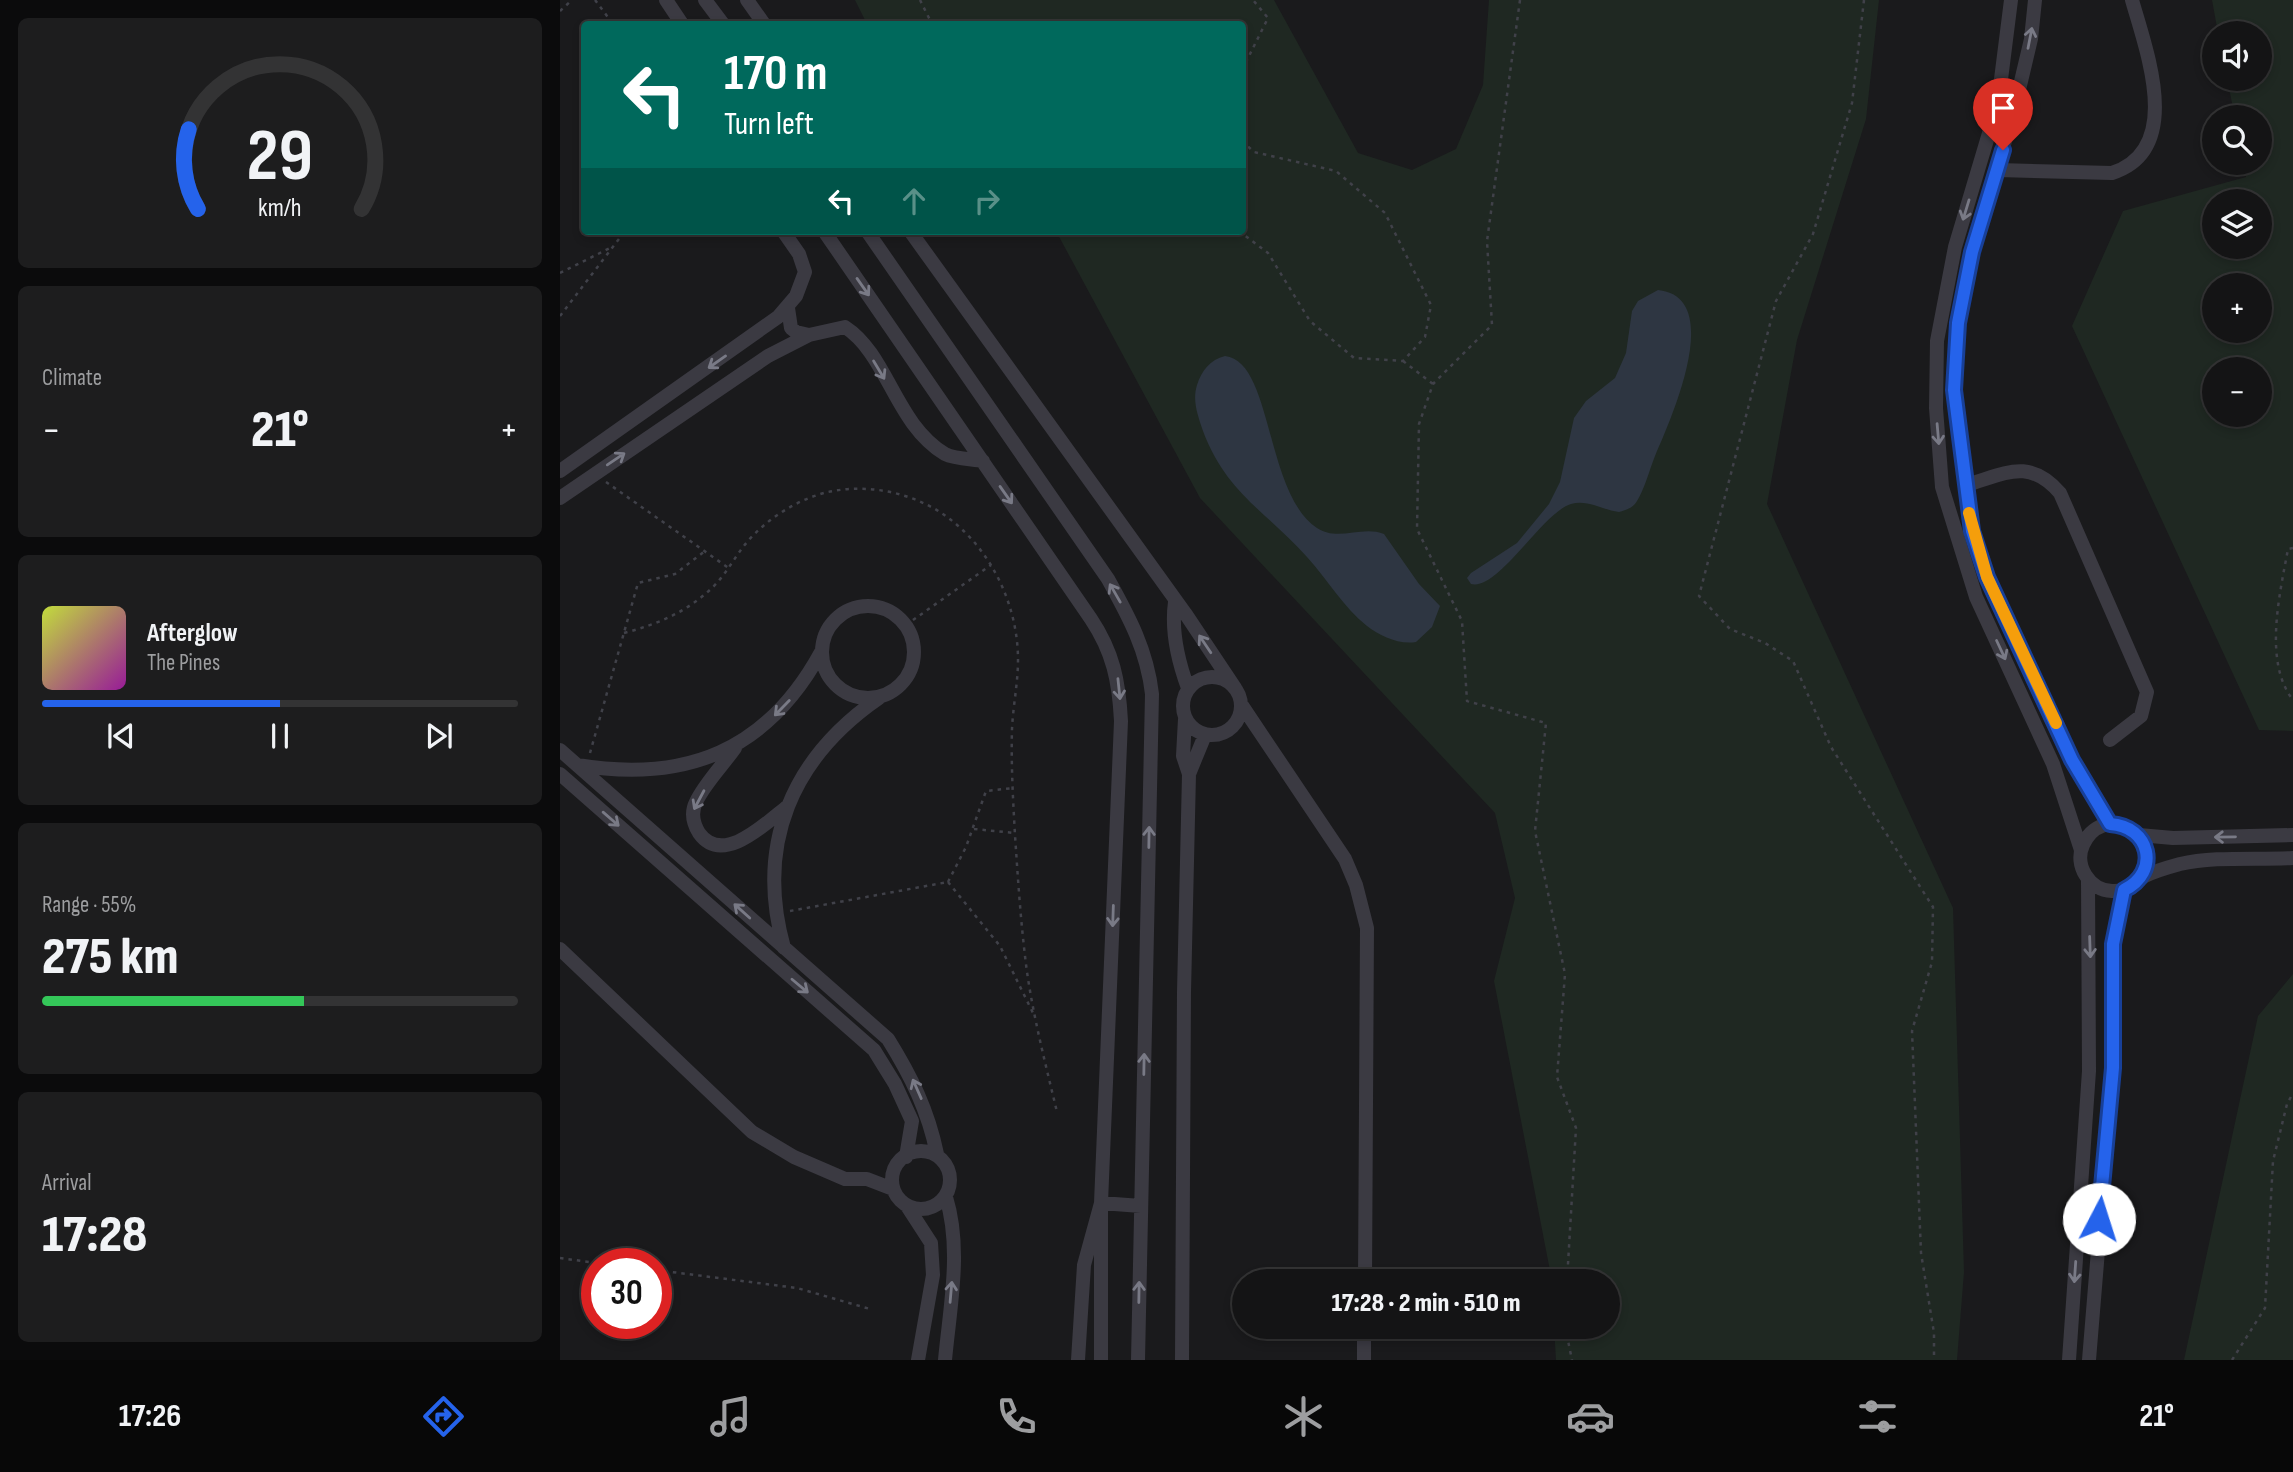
<!DOCTYPE html>
<meta charset="utf-8">
<style>
body{margin:0;font-family:"Sofia Sans Condensed",sans-serif;background:#1d1d1e;color:#f1f3f6;height:100vh;display:flex;flex-direction:column;font-size:26px;white-space:nowrap}
*{box-sizing:border-box;margin:0}
p{font-size:23px;color:#9d9ea0}
.icon{flex:none;width:38px;height:38px;fill:none;stroke:currentColor;stroke-width:2;stroke-linecap:round;stroke-linejoin:round}
.map{position:relative;flex:1;overflow:hidden}
.drawer{display:flex;flex-direction:column;gap:18px;padding:18px;background:#0b0b0c;width:560px}
.drawer>*{flex:none}
.banner{position:absolute;left:21px;top:21px;width:665px;height:214px;border-radius:7px;box-shadow:0 4px 10px #0003,0 0 0 2px #333334;background:#00695c;color:#fff;overflow:hidden}
.tools{position:absolute;left:1642px;top:21px;display:grid;gap:14px}
.tools a{display:grid;place-items:center;width:70px;height:70px;border-radius:50%;background:#141415;box-shadow:0 4px 10px #0003,0 0 0 2px #333334;font-size:35px}
.speed{position:absolute;left:21px;top:1248px;display:flex;gap:14px;font-size:35px;font-weight:700;text-align:center}
.speed>*{display:grid;place-content:center;width:91px;height:91px;border-radius:50%;background:#141415;box-shadow:0 4px 10px #0003,0 0 0 2px #333334;line-height:1}
.speed .limit{border:10px solid #d22;background:#fff;color:#111}
.pin{position:absolute;display:grid;place-items:center;width:60px;height:60px;color:#fff;margin:-72px -30px;border-radius:50% 50% 50% 0;rotate:-45deg;box-shadow:0 0 7px #0007}
.pin .icon{rotate:45deg}
.me{position:absolute;width:77px;margin:-38px;rotate:5deg;stroke-linejoin:round;filter:drop-shadow(0 0 5px #0008)}
.turn{display:flex;align-items:center;gap:24px;height:147px;padding:0 28px;font-size:32px}
.turn .icon{width:91px;height:91px;stroke-width:2.5}
.turn b{display:block;font-size:49px;line-height:60px}
.lanes{display:flex;align-items:center;height:66px;padding:0 28px;background:#0003;justify-content:center;gap:35px;direction:ltr}
.lanes .off{opacity:.35}
.big{font-size:52px;font-weight:800;line-height:1.1}
.drawer .widget{flex:1;display:flex;flex-direction:column;justify-content:center;gap:10px;min-width:0;padding:0 24px;border-radius:10px;background:#1d1d1e}
.drawer .dial{align-items:center;gap:0}
.dial svg{height:182px;overflow:visible;fill:none;stroke:#333334;stroke-width:7;stroke-linecap:round;text-anchor:middle}
.dial text{fill:#f1f3f6;stroke:none}
.song{display:flex;align-items:center;gap:21px}
.cover{width:84px;height:84px;border-radius:10px;background:linear-gradient(135deg,hsl(70 70% 55%),hsl(300 70% 35%))}
.played{height:7px;border-radius:4px;background:linear-gradient(90deg,#2563eb 50%,#333334 50%)}
.keys{display:flex;justify-content:space-around;direction:ltr}
.heat{display:flex;justify-content:space-between;align-items:center;font-size:38px;direction:ltr}
.charge{height:10px;border-radius:5px;background:linear-gradient(90deg,#34c759 55%,#333334 0)}
.trip{position:absolute;left:672px;top:1269px;width:388px;height:70px;border-radius:35px;background:#141415;box-shadow:0 4px 10px #0003,0 0 0 2px #333334;font-weight:800;line-height:70px;text-align:center}
.dock{display:flex;height:112px;justify-content:space-around;align-items:center;background:#080808;color:#9d9ea0}
.dock .icon{width:49px;height:49px}
.dock .selected{color:#2563eb}
.dock b{font-size:32px;color:#f1f3f6}
main{display:flex;flex:1;min-height:0}
.map>svg:first-child{display:block}
.green{fill:#1f2822;fill-rule:evenodd}
.water{fill:#2e3642}
.lines{fill:none;stroke-linecap:round;stroke-linejoin:round}
.path{stroke:#404149;stroke-width:2.5;stroke-dasharray:3.5 5;stroke-linecap:butt}
.minor{stroke:#3b3a42;stroke-width:14}
.oneway{stroke:#797a86}
.route-casing{stroke:#184099;stroke-width:18}
.route{stroke:#2563eb;stroke-width:12}
.slow{stroke:#f59e0b;stroke-width:12}
</style>
<main>
<section class="drawer">
<div class="widget dial"><svg viewBox="0 0 100 80">
<path d="M14 69A42 42 0 1 1 86 69"/>
<path d="M14 69A42 42 0 0 1 10 34" stroke="#2563eb"/>
<text x="50" y="56" font-size="32" font-weight="700">29</text>
<text x="50" y="72" font-size="11">km/h</text>
</svg></div>
<div class="widget"><p>Climate</p>
<div class="heat"><a>−</a><b class="big">21°</b><a>+</a></div>
</div>
<div class="widget">
<div class="song"><i class="cover"></i><div><b>Afterglow</b><p>The Pines</p></div></div>
<div class="played"></div>
<div class="keys"><svg class="icon" aria-label="previous" viewBox="0 0 24 24"><path d="M18 5L8 12l10 7zM5 5v14"/></svg><svg class="icon" aria-label="pause" viewBox="0 0 24 24"><path d="M8 5v14M16 5v14"/></svg><svg class="icon" aria-label="next" viewBox="0 0 24 24"><path d="M6 5l10 7-10 7zM19 5v14"/></svg></div>
</div>
<div class="widget"><p>Range · 55%</p><b class="big">275 km</b><div class="charge"></div></div>
<div class="widget"><p>Arrival</p><b class="big">17:28</b></div>
</section>
<div class="map">
<svg width="1733" height="1360" viewBox="0 0 1733 1360">
<rect width="100%" height="100%" fill="#1a1a1c"/>
<!-- green -->
<path class="green" d="M295 0H714L798 153 852 170 896 149 923 85 929 0H1319L1306 119 1237 340 1207 504 1393 908 1404 1272 1397 1360H996L994 1327 1048 1326V1281H992L934 981 955 898 935 813 640 498 496 231H682V24H307Z
M1652 0H1733V731L1699 730 1512 326 1563 211 1686 177 1684 163H1699V117H1675L1667 79H1699V33H1658ZM1654 201H1699V247H1654ZM1654 285H1699V331H1654ZM1654 369H1699V415H1654Z
M1733 974V1360H1624L1698 1016Z"/>
<!-- water -->
<path class="water" d="M1098 290C1167 297 1109 423 1095 456 1089 471 1085 488 1077 501 1073 508 1066 510 1059 512 1043 510 1027 499 1011 504 983 512 938 591 911 584L907 578 911 573 957 543 989 504 1000 482 1014 418 1026 401 1055 378 1066 353 1072 311 1078 301Z
M665 356C713 361 705 494 757 528 778 542 802 525 824 534L859 584 880 606 872 627 856 642C839 645 820 636 807 626 784 608 767 579 747 557 707 512 666 493 643 431 638 416 632 401 637 385 642 370 650 360 665 356Z"/>
<g class="lines">
<!-- path -->
<path class="path" d="M35 0 53 24
M360 0 372 24
M960 0 927 241 932 325 873 384 859 424 857 529 902 621 907 701 986 723 975 831 1005 974 997 1077 1016 1128 1007 1281
M1304 0 1292 103 1253 234 1216 301 1139 596 1170 629 1205 643 1233 661 1271 747 1373 907 1372 962 1352 1031 1361 1253 1374 1333V1360
M0 11 12 0
M682 70 708 18 693 0
M679 231 708 253 750 321 794 358 843 361 865 337 871 305 825 213 776 171 694 152 682 141
M0 273 50 248
M0 316 65 231
M843 361 873 384
M46 482 170 569
M1733 548 1728 549C1720 593 1703 662 1733 700
M346 625 431 565
M64 633C98 624 127 612 153 587 167 573 175 556 188 541 208 518 238 499 268 492 305 484 343 491 375 509 427 540 458 601 458 660 458 683 453 706 452 729 451 764 453 800 455 835 458 880 461 927 467 972 474 1020 486 1066 497 1112
M30 753 78 583 115 574 145 551
M414 829 455 833
M388 882 440 946 473 1013
M388 882 406 847 426 791 453 788
M230 911 388 882
M0 1258 43 1264
M96 1270 237 1288 310 1309
M1005 1326 1012 1360
M1672 1360 1705 1308 1713 1161 1727 1104 1733 1093"/>
<!-- minor -->
<path class="minor" d="M106 0 122 24
M145 0 163 24
M187 0 204 24
M1451 0 1438 103 1395 247 1377 341 1376 408 1382 487 1416 597 1493 764 1521 850
M1475 0 1471 39 1454 111 1412 252 1398 323 1394 390 1412 531 1427 577 1512 760 1550 824
M1438 170 1552 173C1624 150 1587 53 1572 0
M264 231 531 619C553 652 559 681 561 721L541 1203V1360
M307 231 548 579C569 617 587 650 592 694L578 1360
M350 231 625 613 675 688
M228 308 231 328 236 332 249 335
M0 471 218 317 236 296 245 272 239 254 223 231
M1406 485C1445 474 1469 457 1500 493L1587 692 1581 716 1550 740
M0 498 208 356 249 335 285 327C328 355 335 424 385 454 395 459 411 459 423 461
M615 602C611 631 618 661 628 688
M262 652a46 46 0 1 1 92 0a46 46 0 1 1-92 0Z
M623 706a29 29 0 1 1 58 0a29 29 0 1 1-58 0Z
M681 704 785 859 796 885 807 928 805 1281
M175 748C163 765 145 783 136 802 131 812 133 823 139 833 163 867 207 822 228 806
M0 750 328 1039C351 1076 368 1110 377 1154
M17 765C126 783 207 751 261 652
M0 774 314 1050 335 1084 352 1121 346 1157
M629 774 645 735
M1579 835 1613 838 1733 835
M1582 876C1603 829 1541 803 1523 845 1514 865 1529 890 1552 891 1568 892 1573 881 1585 876 1595 871 1609 867 1620 864 1655 856 1697 860 1733 858
M224 948C195 844 232 758 319 698
M0 949 192 1132 234 1157 285 1179H307L333 1189
M332 1180a29 29 0 1 1 58 0a29 29 0 1 1-58 0Z
M347 1206 371 1243 373 1275 358 1360
M385 1360C390 1306 402 1249 386 1197
M518 1360 524 1265 541 1203 581 1206
M622 1360 624 992 629 774 623 756 625 719
M804 1360V1326
M1509 1360 1529 1071 1528 879
M1529 1360 1553 1068V945L1564 890"/>
</g>
<!-- one-way arrows -->
<defs><path id="oneway-shaft" d="M-6 0H5M1.5-3L5.5 0L1.5 3" fill="none" stroke-width="1.6" stroke-linecap="round" stroke-linejoin="round" transform="scale(1.75)"/></defs>
<g class="oneway">
<use href="#oneway-shaft" transform="translate(1470 38) rotate(-79)"/>
<use href="#oneway-shaft" transform="translate(1406 210) rotate(107)"/>
<use href="#oneway-shaft" transform="translate(303 287) rotate(55)"/>
<use href="#oneway-shaft" transform="translate(157 362) rotate(145)"/>
<use href="#oneway-shaft" transform="translate(319 370) rotate(59)"/>
<use href="#oneway-shaft" transform="translate(1378 434) rotate(85)"/>
<use href="#oneway-shaft" transform="translate(56 459) rotate(-34)"/>
<use href="#oneway-shaft" transform="translate(446 495) rotate(55)"/>
<use href="#oneway-shaft" transform="translate(555 593) rotate(-120)"/>
<use href="#oneway-shaft" transform="translate(645 644) rotate(-124)"/>
<use href="#oneway-shaft" transform="translate(1441 650) rotate(65)"/>
<use href="#oneway-shaft" transform="translate(559 689) rotate(84)"/>
<use href="#oneway-shaft" transform="translate(222 708) rotate(134)"/>
<use href="#oneway-shaft" transform="translate(139 800) rotate(118)"/>
<use href="#oneway-shaft" transform="translate(51 819) rotate(41)"/>
<use href="#oneway-shaft" transform="translate(589 837) rotate(-89)"/>
<use href="#oneway-shaft" transform="translate(1665 837) rotate(179)"/>
<use href="#oneway-shaft" transform="translate(182 911) rotate(-138)"/>
<use href="#oneway-shaft" transform="translate(553 916) rotate(92)"/>
<use href="#oneway-shaft" transform="translate(1530 947) rotate(88)"/>
<use href="#oneway-shaft" transform="translate(240 986) rotate(40)"/>
<use href="#oneway-shaft" transform="translate(584 1064) rotate(-89)"/>
<use href="#oneway-shaft" transform="translate(357 1089) rotate(-114)"/>
<use href="#oneway-shaft" transform="translate(1515 1272) rotate(94)"/>
<use href="#oneway-shaft" transform="translate(391 1292) rotate(-85)"/>
<use href="#oneway-shaft" transform="translate(579 1292) rotate(-89)"/>
</g>
<g class="lines">
<defs>
<path id="route" d="M1443 150 1412 252 1398 323 1394 390 1412 531 1427 577 1512 760 1550 824C1590 826 1601 872 1564 890L1553 944V1068L1539 1219"/>
</defs>
<!-- route casing -->
<use href="#route" class="route-casing"/>
<!-- route -->
<use href="#route" class="route"/>
<!-- slow -->
<path class="slow" d="M1409 513 1427 577 1496 723"/>
</g>
</svg>
<div class="tools">
<a><svg class="icon" aria-label="sound" viewBox="0 0 24 24"><path d="M4 9h4l5-4v14l-5-4H4zM17 9q2 3 0 6"/></svg></a>
<a><svg class="icon" aria-label="search" viewBox="0 0 24 24"><circle cx="10" cy="10" r="6"/><path d="M15 15l6 6"/></svg></a>
<a><svg class="icon" aria-label="layers" viewBox="0 0 24 24"><path d="M12 4l9 5-9 5-9-5zM3 14l9 5 9-5"/></svg></a>
<a>+</a>
<a>−</a>
</div>
<div class="speed"><div class="limit">30</div></div>
<div class="pin" style="left:1443px;top:150px;background:#d93025"><svg class="icon" aria-label="arrive" viewBox="0 0 24 24"><path d="M6 21V4h12l-3 4 3 4H6"/></svg></div>
<svg class="me" style="left:1539px;top:1219px" viewBox="-20 -20 40 40"><circle r="19" fill="#fff"/><path d="M0-13L10 11 0 6-10 11z" fill="#2563eb"/></svg>
<div class="trip">17:28 · 2 min · 510 m</div>
<div class="banner">
<div class="turn"><svg class="icon" aria-label="left" viewBox="0 0 24 24"><path d="M17 20v-9H6M10 6l-5 5 5 5"/></svg><div><b>170 m</b>Turn left</div></div>
<div class="lanes"><svg class="icon" aria-label="left" viewBox="0 0 24 24"><path d="M17 20v-9H6M10 6l-5 5 5 5"/></svg><svg class="icon off" aria-label="ahead" viewBox="0 0 24 24"><path d="M12 20V5M6 11l6-6 6 6"/></svg><svg class="icon off" aria-label="right" viewBox="0 0 24 24"><path d="M7 20v-9h11M14 6l5 5-5 5"/></svg></div>
</div>
</div>
</main>
<nav class="dock">
<b>17:26</b>
<svg class="icon selected" aria-label="directions" viewBox="0 0 24 24"><path d="M12 3l9 9-9 9-9-9zM9 14v-3h6M13 9l2 2-2 2"/></svg>
<svg class="icon" aria-label="music" viewBox="0 0 24 24"><path d="M9 18V5l10-2v13"/><circle cx="6" cy="18" r="3"/><circle cx="16" cy="16" r="3"/></svg>
<svg class="icon" aria-label="phone" viewBox="0 0 24 24"><path d="M5 4h4l2 5-3 2q2 4 5 5l2-3 5 2v4C11 20 4 13 5 4z"/></svg>
<svg class="icon" aria-label="climate" viewBox="0 0 24 24"><path d="M12 3v18M4 7l16 10M4 17L20 7"/></svg>
<svg class="icon" aria-label="car" viewBox="0 0 24 24"><path d="M5 17H2v-5l4-1 3-4h7l3 4 3 1v5h-3M9 17h6M6 11h13"/><circle cx="7" cy="17" r="2"/><circle cx="17" cy="17" r="2"/></svg>
<svg class="icon" aria-label="filters" viewBox="0 0 24 24"><path d="M4 7h16M4 17h16"/><circle cx="9" cy="7" r="2"/><circle cx="15" cy="17" r="2"/></svg>
<b>21°</b>
</nav>
